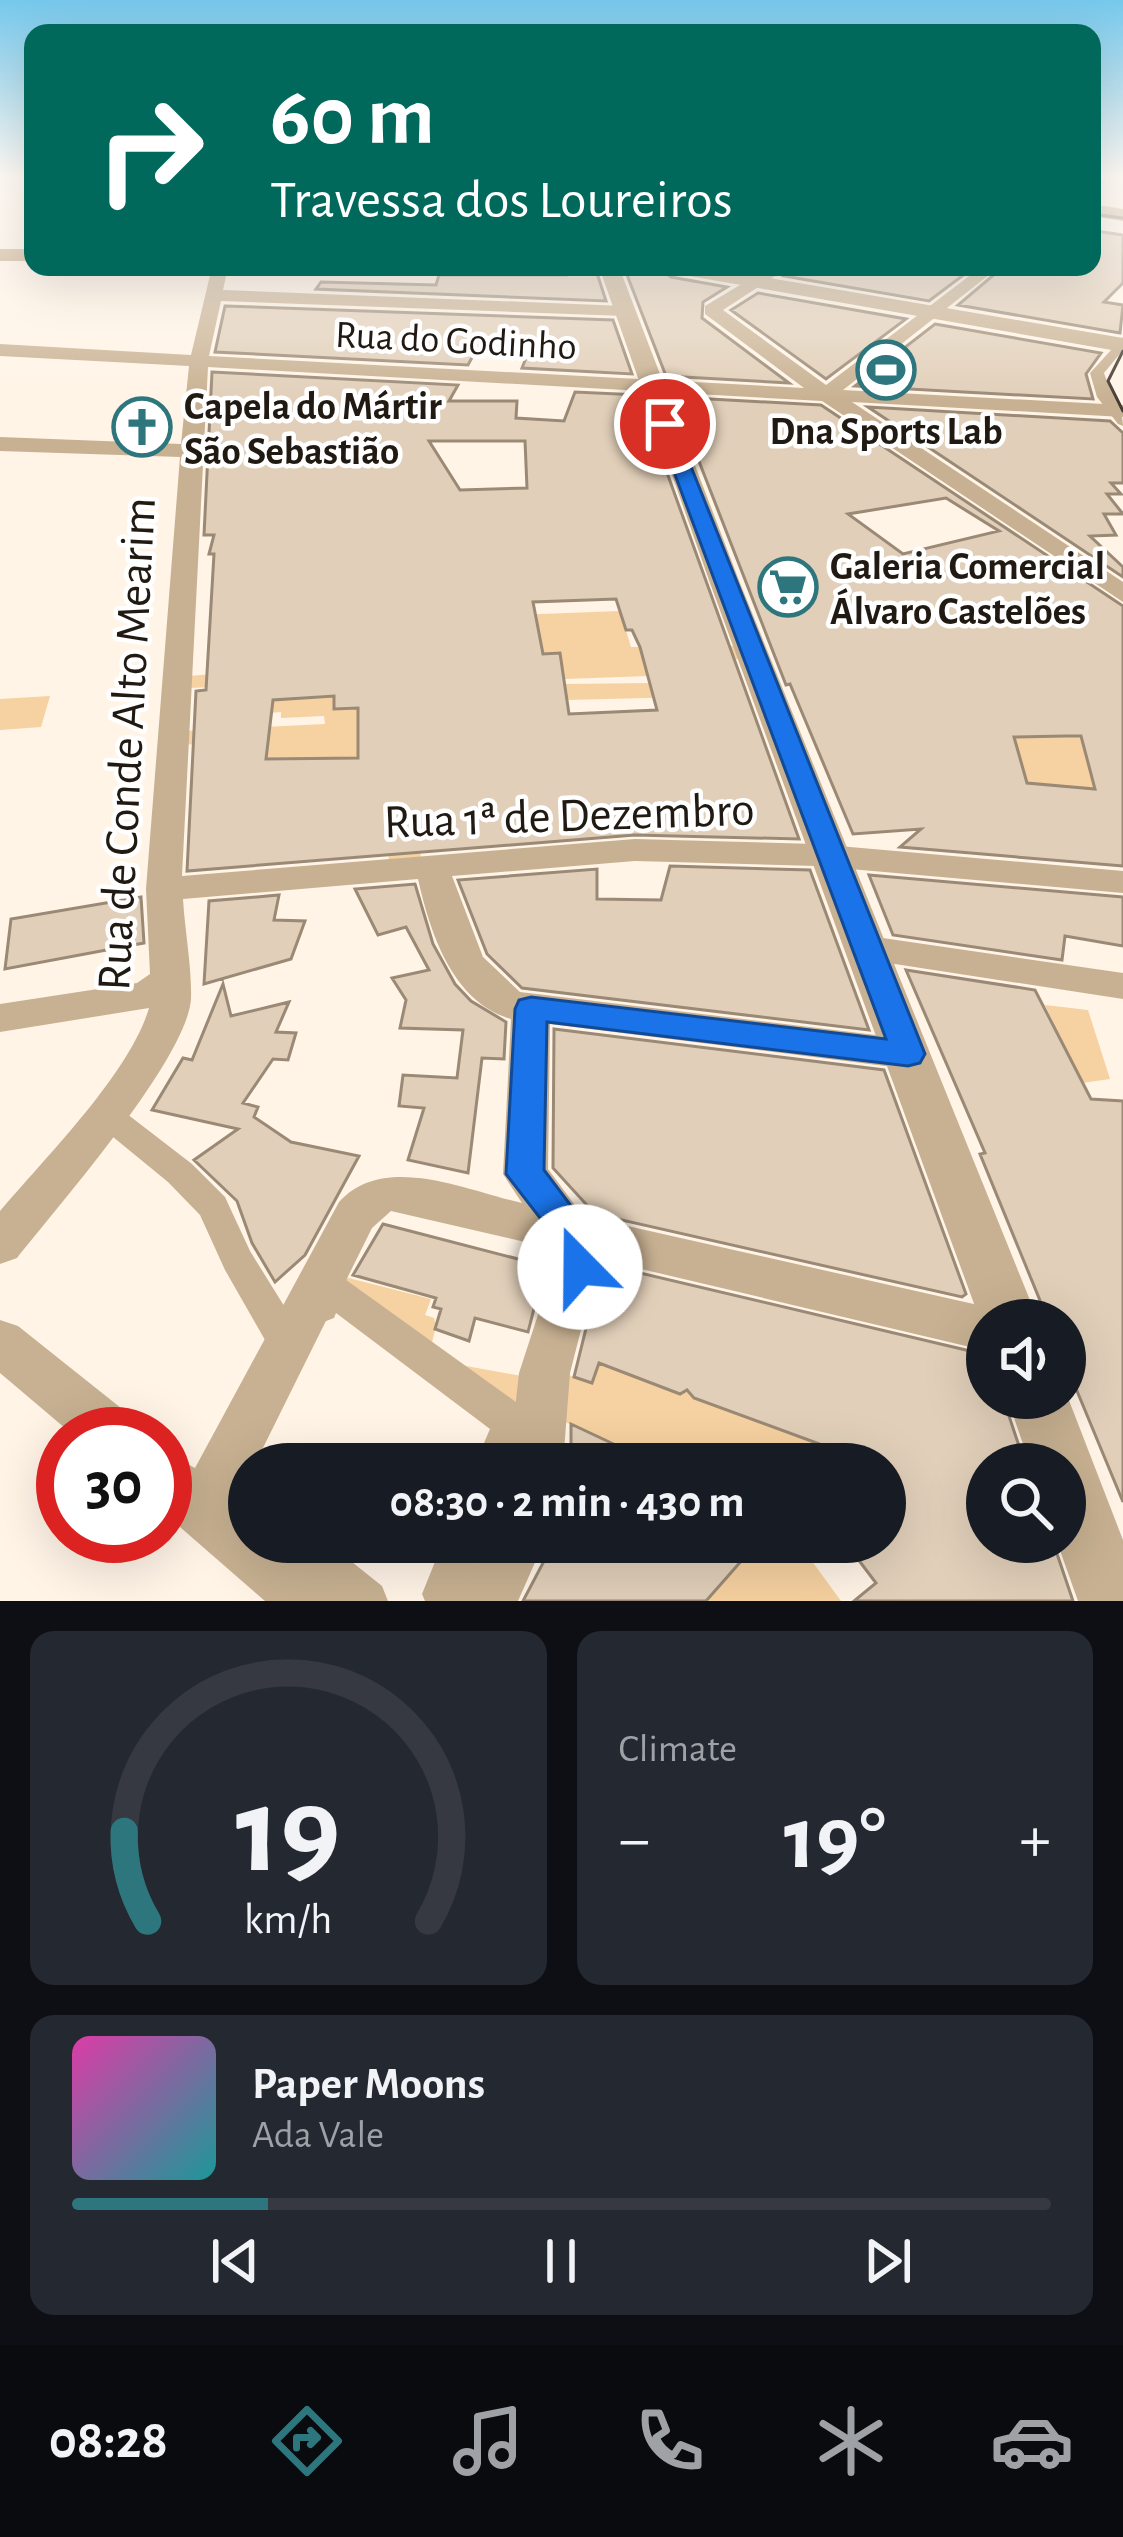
<!DOCTYPE html>
<meta charset="utf-8">
<style>
body{margin:0;font-family:"Alegreya Sans",sans-serif;background:#242831;color:#f1f3f6;height:100vh;display:flex;flex-direction:column;font-size:45px;white-space:nowrap}
*{box-sizing:border-box;margin:0}
p{font-size:39px;color:#9ea1a6}
.icon{flex:none;width:66px;height:66px;fill:none;stroke:currentColor;stroke-width:2;stroke-linecap:round;stroke-linejoin:round}
.map{position:relative;height:1601px;overflow:hidden}
.sheet{display:flex;flex-direction:column;gap:30px;padding:30px;background:#0d0f14;flex:1}
.sheet>*{flex:none}
.banner{position:absolute;left:24px;top:24px;width:1077px;height:252px;border-radius:24px;box-shadow:0 12px 48px #0002;background:#00695c;color:#fff;overflow:hidden}
.tools{position:absolute;left:966px;top:1299px;display:grid;gap:24px}
.tools a{display:grid;place-items:center;width:120px;height:120px;border-radius:50%;background:#171b24;box-shadow:0 12px 48px #0002;font-size:60px}
.speed{position:absolute;left:36px;top:1407px;display:flex;gap:24px;font-size:60px;font-weight:700;text-align:center}
.speed>*{display:grid;place-content:center;width:156px;height:156px;border-radius:50%;background:#171b24;box-shadow:0 12px 48px #0002;line-height:1}
.speed .limit{border:18px solid #d22;background:#fff;color:#111}
.pin{position:absolute;display:grid;place-items:center;width:102px;height:102px;color:#fff;margin:-51px;border:6px solid #fff;border-radius:50%;box-shadow:0 3px 12px #0007}
.me{position:absolute;width:132px;margin:-66px;rotate:338deg;stroke-linejoin:round;filter:drop-shadow(0 0 9px #0008)}
.turn{display:flex;align-items:center;gap:42px;height:252px;padding:0 48px;font-size:54px}
.turn .icon{width:156px;height:156px;stroke-width:2.5}
.turn b{display:block;font-size:84px;line-height:102px}
.big{font-size:90px;font-weight:600;line-height:1.1}
.sheet .widget{flex:1;display:flex;flex-direction:column;justify-content:center;gap:18px;min-width:0;padding:0 42px;border-radius:24px;background:#242831}
.sheet .dial{align-items:center;gap:0}
.dial svg{height:312px;overflow:visible;fill:none;stroke:#363941;stroke-width:7;stroke-linecap:round;text-anchor:middle}
.dial text{fill:#f1f3f6;stroke:none}
.song{display:flex;align-items:center;gap:36px}
.cover{width:144px;height:144px;border-radius:18px;background:linear-gradient(135deg,hsl(320 70% 55%),hsl(180 70% 35%))}
.played{height:12px;border-radius:6px;background:linear-gradient(90deg,#2d767d 20%,#363941 20%)}
.keys{display:flex;justify-content:space-around;direction:ltr}
.heat{display:flex;justify-content:space-between;align-items:center;font-size:66px;direction:ltr}
.sheet .tiles{flex:1;display:grid;gap:30px;grid-template-columns:1fr 1fr}
.widget:last-child{grid-column:span 2}
.trip{position:absolute;left:228px;top:1443px;width:678px;height:120px;border-radius:60px;background:#171b24;box-shadow:0 12px 48px #0002;font-weight:600;line-height:120px;text-align:center}
.tabs{display:flex;height:192px;justify-content:space-around;align-items:center;background:#090b0e;color:#9ea1a6}
.tabs .icon{width:84px;height:84px}
.tabs .selected{color:#2d767d}
.tabs b{font-size:54px;color:#f1f3f6}
.map>svg:first-child{display:block}
.green{fill:#f6d1a1}
.building{fill:#e1cfb9;stroke:#9a8975;stroke-width:3;fill-rule:evenodd}
.lines{fill:none;stroke-linecap:round;stroke-linejoin:round}
.pedestrian{fill:#c8b192;fill-rule:evenodd}
.minor{fill:#c8b192;fill-rule:evenodd}
.tertiary{fill:#c8b192;fill-rule:evenodd}
.secondary{fill:#b18f61;fill-rule:evenodd}
.tram{stroke:#443c33;stroke-width:3}
.route{fill:#1a73e8;stroke:#114b97;stroke-width:3}
.labels{text-anchor:middle;stroke-width:9;stroke-linejoin:round;paint-order:stroke}
.far-street-label{font-size:39px;fill:#211a12;stroke:#fff}
.far-poi-label{font-size:39px;font-weight:bold;fill:#211a12;stroke:#fff;text-anchor:start}
.street-label{font-size:48px;fill:#211a12;stroke:#fff}
</style>
<div class="map">
<svg width="1123" height="1601" viewBox="0 0 1123 1601">
<rect width="100%" height="100%" fill="#fff4e6"/>
<!-- green -->
<path class="green" d="M620 611 631 647 735 646 740 659 646 664 649 676 564 679 559 653 526 655 515 615Z
M229 673 270 700 334 696V709L358 708 417 826 421 857 389 860 374 758 254 759 253 738 184 745 185 731 325 724 324 716 281 718V712L260 714 247 686 187 688 188 676Z
M650 683 686 697 567 700 565 684Z
M50 696 41 727 0 730V699Z
M1079 735 1081 736 1100 808 1022 783 1014 737Z
M1045 1005 1088 1010 1110 1079 1082 1083Z
M337 1275 431 1299 425 1315 434 1318 436 1326 428 1359 527 1377V1433L330 1288Z
M599 1363 676 1392 684 1373 700 1401 825 1446 812 1456 819 1464H655L561 1420 566 1374 591 1383Z
M741 1542H798L841 1601H706L746 1556Z"/>
<!-- building -->
<path class="building" d="M1096 231 1123 235V283L1104 302 1123 305 1120 333 958 305 1003 267H1092Z
M565 267H595L606 301 316 289 321 282 436 285 439 275H566Z
M624 267H658L671 277 727 287 703 302 702 318 789 383 666 376Z
M793 267H974L929 301 784 276Z
M758 293 906 319 826 379 731 310Z
M225 306 613 320 632 374 522 368 528 353 476 350 468 365 215 352Z
M935 324 1101 353 1086 374 1093 399 855 386Z
M212 372 458 385 449 401H517L516 418 564 421 575 392 639 395 799 839 635 835 187 871 196 691 206 690 214 554H209L214 535H204ZM429 441H525L527 488 460 490ZM616 599 626 630H632L640 647 657 710 569 714 560 653 543 654 533 602ZM334 696V709L358 708V758L266 759 273 700Z
M674 397 821 405 1123 606V866L900 847 921 829 853 834 790 684 786 685ZM946 498 999 531 903 554 848 514ZM1066 736H1081L1095 789 1027 783 1014 737Z
M868 407 1110 421 1123 433V483H1111L1121 494H1107L1123 514H1104L1116 535 1090 536 1123 567V577Z
M670 866 810 870 869 1030 522 988 487 954 458 880 597 869V899L661 900Z
M869 875 1123 897V946L1065 936 1062 960 893 935Z
M415 884 433 944 455 984 471 1001 506 1022 504 1059 482 1058 468 1173 408 1160 424 1108 399 1106 403 1075 457 1078 463 1030 400 1028 406 1000 392 978 429 970 406 927 378 935 355 889Z
M279 895 274 920 305 921 291 959 204 984 209 901Z
M141 897 144 943 5 969 11 919Z
M906 970 1035 990 1091 1099 1123 1101V1502L1065 1362V1320H1048L980 1154 985 1153Z
M223 984 231 1016 289 1002 276 1032 296 1033 288 1060 273 1059 243 1103 258 1107 254 1117 291 1142 359 1156 305 1255 275 1282 252 1243 237 1201 194 1160 238 1129 152 1110 183 1058 192 1060Z
M554 1029 884 1070 966 1294 962 1297 595 1214 553 1168Z
M383 1224 545 1266 528 1332 475 1318 469 1341 435 1329 441 1309 433 1307 436 1298 353 1275Z
M602 1264 987 1355V1398H1003L1025 1464H987V1542H1053L1073 1601H854L876 1583 845 1542H885V1464H802L825 1446 694 1398 687 1390 680 1394 599 1363 592 1383 574 1377Z
M571 1424 656 1464H571Z
M554 1542H758L706 1601H523Z"/>
<g class="lines">
<!-- pedestrian -->
<path class="pedestrian" d="M1123 337V350L1104 373C1110 392 1123 407 1123 426L1118 424 1097 397 1090 373Z
M107 1103 118 1107 192 1164 225 1197 250 1251 299 1330 304 1342 299 1354 286 1358 273 1354 225 1270 200 1215 168 1182 96 1123 91 1115 96 1107Z
M330 1273 342 1277 541 1420 546 1433 533 1462 475 1464 490 1429 336 1313 334 1318 321 1323 308 1318 303 1307 318 1277Z
M273 1542H327L382 1586 388 1601H334L279 1557Z
M443 1542H485L467 1588 472 1601H425L422 1594Z"/>
<!-- minor -->
<path class="minor" d="M1098 178H1113L1092 192V182Z
M212 267H228L223 290 624 306 633 311 624 316 221 301 209 356 804 388 705 314V306L770 267H789L723 310 826 385 981 267H999L843 390 1123 405V417L852 402 1123 582V602L822 401 208 367 182 876 635 839 816 844 1123 871V893L816 866 635 861 452 876 483 957 520 992 909 1039 924 1043 930 1054 924 1065 909 1069 550 1024 548 1169 583 1216 987 1307 1005 1313 1008 1320H987V1351L599 1259 570 1373 563 1464H509L519 1373 549 1281 551 1248 391 1211 372 1228 255 1464H249V1476L236 1502 249 1513V1542H284L330 1580 338 1601H265L165 1514V1452L195 1468 339 1202C384 1152 465 1190 522 1203L503 1174 511 1019C452 1002 430 932 418 879L183 899C185 932 192 968 191 999 187 1059 58 1206 17 1258L0 1264V1211C45 1158 130 1073 149 1008L0 1032V1004L137 983 150 974 146 889 180 457 0 451V437L181 444 189 366 0 356V344L191 355Z
M869 936 1123 973V999L856 958 850 949 856 940Z
M0 1320 18 1326 131 1416 139 1434H72L0 1373Z
M486 1542H544L518 1601H459Z"/>
<!-- tertiary -->
<path class="tertiary" d="M599 267H619L740 583 1038 1320H987V1335L980 1320 710 583Z
M662 267H705L1123 338V352L672 273Z
M1065 1390 1123 1540V1601H1078L1057 1542H1065V1464H1030L1007 1398H1065Z"/>
<!-- secondary -->
<path class="secondary" d="M1092 204 1123 209V221L1092 216Z
M0 249H33V261H0Z"/>
<!-- tram -->
<path class="tram" d="M1092 214 1123 218
M1123 351 1108 381 1123 411"/>
</g>
<!-- sky -->
<linearGradient id="sky" x2="0" y2="1"><stop stop-color="#76c8ec"/><stop offset="0.44" stop-color="#fffaf4"/><stop offset="1" stop-color="#fffaf4" stop-opacity="0"/></linearGradient>
<rect width="1123" height="402" fill="url(#sky)"/>
<!-- route -->
<path class="route" d="M665 418 674 424 925 1054 920 1063 908 1066 547 1022 544 1170 584 1223 599 1267 594 1279 580 1284 566 1279 544 1223 506 1174 515 1009 519 1000 531 997 886 1039 656 424Z"/>
<!-- icons -->
<defs>
<symbol id="stadium-ring" viewBox="-11 -11 22 22"><circle r="9.5" fill="#fff" stroke="#2d767d" stroke-width="1.5"/><path d="M0-5a6.5 5 0 1 0 0 10a6.5 5 0 1 0 0-10ZM-3.5-1.8h7v3.6h-7Z" fill="#2d767d"/></symbol>
<symbol id="church-ring" viewBox="-11 -11 22 22"><circle r="9.5" fill="#fff" stroke="#2d767d" stroke-width="1.5"/><path d="M-1.2-6h2.4v3.5h3.3v2.4h-3.3V6h-2.4V-.1h-3.3v-2.4h3.3Z" fill="#2d767d"/></symbol>
<symbol id="supermarket-ring" viewBox="-11 -11 22 22"><circle r="9.5" fill="#fff" stroke="#2d767d" stroke-width="1.5"/><path d="M-6-5.5h2.5l.6 2H6L4.5 2H-2.5L-4.4-4H-6ZM-1.5 3.2a1.3 1.3 0 1 0 .1 0ZM3 3.2a1.3 1.3 0 1 0 .1 0Z" fill="#2d767d"/></symbol>
</defs>
<g fill-rule="evenodd">
<use href="#stadium-ring" x="853" y="337" width="66" height="66"/>
<use href="#church-ring" x="109" y="394" width="66" height="66"/>
<use href="#supermarket-ring" x="755" y="554" width="66" height="66"/>
</g>
<g class="labels">
<!-- far-street labels -->
<g class="far-street-label">
<text transform="translate(456 339) rotate(3)" y="14">Rua do Godinho</text>
</g>
<!-- far-poi labels -->
<g class="far-poi-label">
<text x="184" y="419">Capela do Mártir<tspan x="184" dy="45">São Sebastião</tspan></text>
<text x="886" y="444" text-anchor="middle">Dna Sports Lab</text>
<text x="830" y="579">Galeria Comercial<tspan x="830" dy="45">Álvaro Castelões</tspan></text>
</g>
<!-- street labels -->
<g class="street-label">
<text transform="translate(125 744) rotate(-87)" y="17">Rua de Conde Alto Mearim</text>
<text transform="translate(569 814) rotate(-2)" y="17">Rua 1ª de Dezembro</text>
</g>
</g>
</svg>
<div class="tools">
<a><svg class="icon" aria-label="sound" viewBox="0 0 24 24"><path d="M4 9h4l5-4v14l-5-4H4zM17 9q2 3 0 6"/></svg></a>
<a><svg class="icon" aria-label="search" viewBox="0 0 24 24"><circle cx="10" cy="10" r="6"/><path d="M15 15l6 6"/></svg></a>
</div>
<div class="speed"><div class="limit">30</div></div>
<div class="pin" style="left:665px;top:424px;background:#d93025"><svg class="icon" aria-label="arrive" viewBox="0 0 24 24"><path d="M6 21V4h12l-3 4 3 4H6"/></svg></div>
<svg class="me" style="left:580px;top:1267px" viewBox="-20 -20 40 40"><circle r="19" fill="#fff"/><path d="M0-13L10 11 0 6-10 11z" fill="#1a73e8"/></svg>
<div class="trip">08:30 · 2 min · 430 m</div>
<div class="banner">
<div class="turn"><svg class="icon" aria-label="right" viewBox="0 0 24 24"><path d="M7 20v-9h11M14 6l5 5-5 5"/></svg><div><b>60 m</b>Travessa dos Loureiros</div></div>
</div>
</div>
<section class="sheet">
<div class="tiles">
<div class="widget dial"><svg viewBox="0 0 100 80">
<path d="M14 69A42 42 0 1 1 86 69"/>
<path d="M14 69A42 42 0 0 1 8 46" stroke="#2d767d"/>
<text x="50" y="56" font-size="32" font-weight="700">19</text>
<text x="50" y="72" font-size="11">km/h</text>
</svg></div>
<div class="widget"><p>Climate</p>
<div class="heat"><a>−</a><b class="big">19°</b><a>+</a></div>
</div>
<div class="widget">
<div class="song"><i class="cover"></i><div><b>Paper Moons</b><p>Ada Vale</p></div></div>
<div class="played"></div>
<div class="keys"><svg class="icon" aria-label="previous" viewBox="0 0 24 24"><path d="M18 5L8 12l10 7zM5 5v14"/></svg><svg class="icon" aria-label="pause" viewBox="0 0 24 24"><path d="M8 5v14M16 5v14"/></svg><svg class="icon" aria-label="next" viewBox="0 0 24 24"><path d="M6 5l10 7-10 7zM19 5v14"/></svg></div>
</div>
</div>
</section>
<nav class="tabs">
<b>08:28</b>
<svg class="icon selected" aria-label="directions" viewBox="0 0 24 24"><path d="M12 3l9 9-9 9-9-9zM9 14v-3h6M13 9l2 2-2 2"/></svg>
<svg class="icon" aria-label="music" viewBox="0 0 24 24"><path d="M9 18V5l10-2v13"/><circle cx="6" cy="18" r="3"/><circle cx="16" cy="16" r="3"/></svg>
<svg class="icon" aria-label="phone" viewBox="0 0 24 24"><path d="M5 4h4l2 5-3 2q2 4 5 5l2-3 5 2v4C11 20 4 13 5 4z"/></svg>
<svg class="icon" aria-label="climate" viewBox="0 0 24 24"><path d="M12 3v18M4 7l16 10M4 17L20 7"/></svg>
<svg class="icon" aria-label="car" viewBox="0 0 24 24"><path d="M5 17H2v-5l4-1 3-4h7l3 4 3 1v5h-3M9 17h6M6 11h13"/><circle cx="7" cy="17" r="2"/><circle cx="17" cy="17" r="2"/></svg>
</nav>
